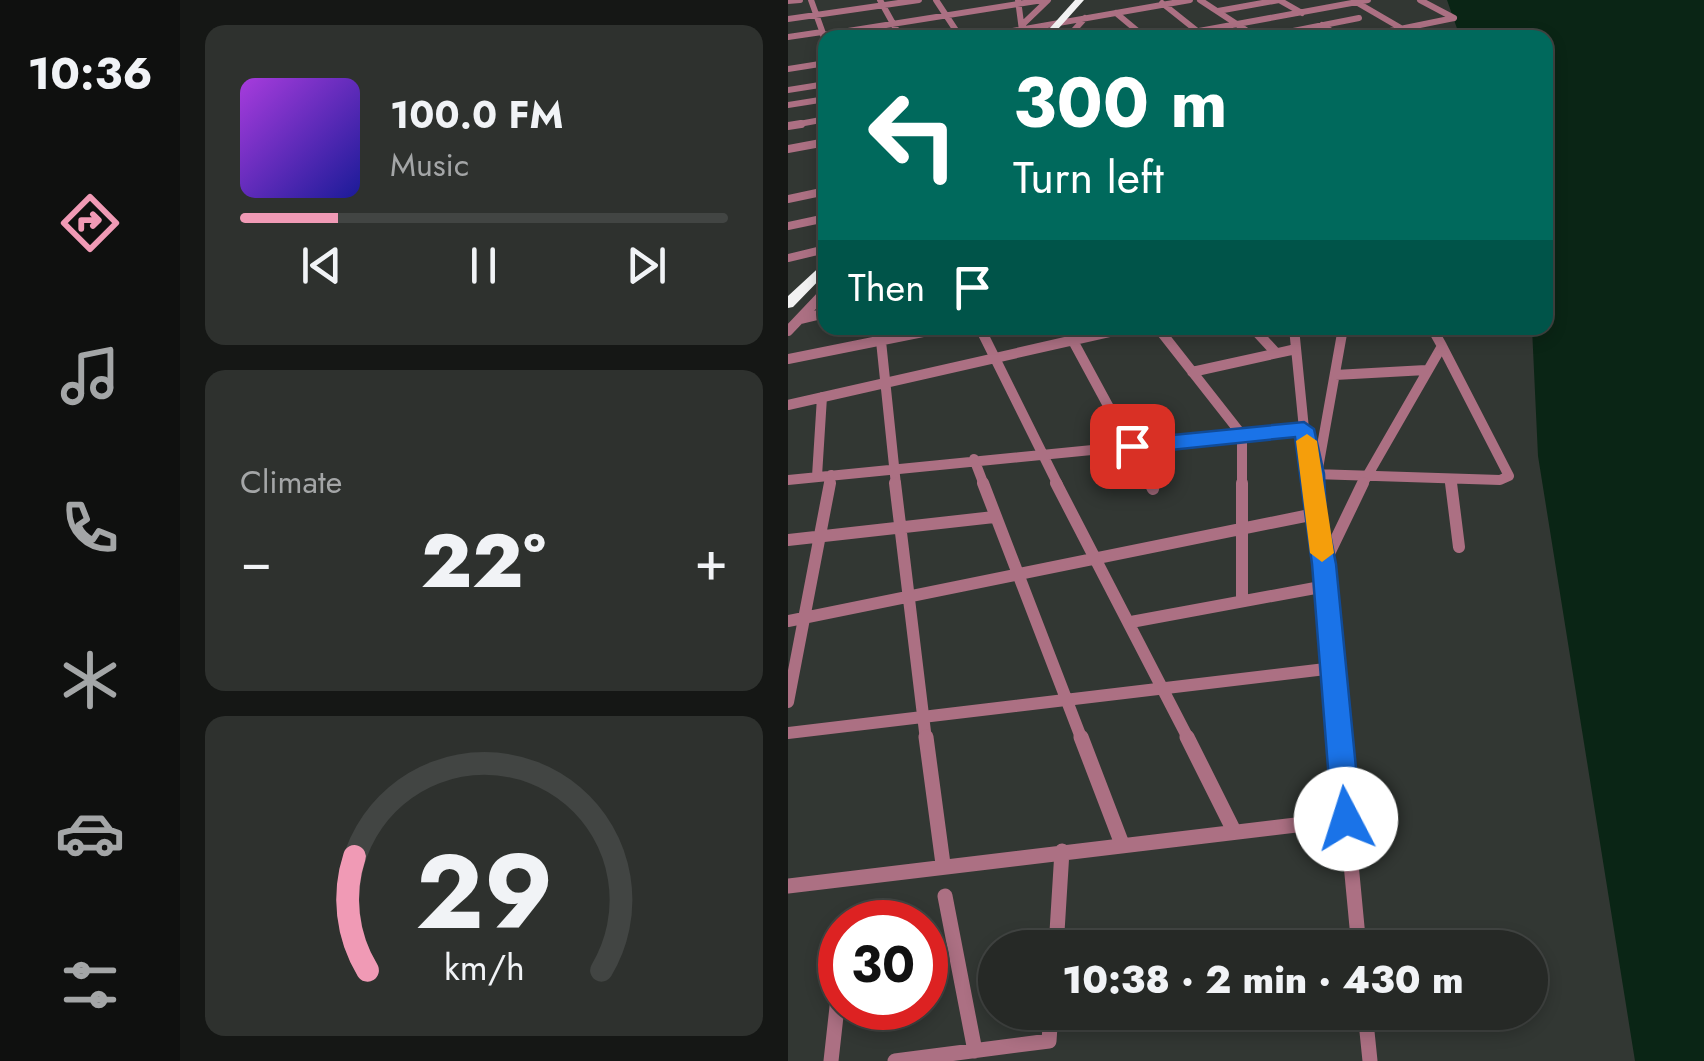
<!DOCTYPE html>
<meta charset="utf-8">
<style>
body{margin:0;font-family:Jost,sans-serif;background:#2e312e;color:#f1f3f6;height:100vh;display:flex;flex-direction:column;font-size:38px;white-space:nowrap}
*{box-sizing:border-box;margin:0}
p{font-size:32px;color:#a4a6a7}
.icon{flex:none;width:55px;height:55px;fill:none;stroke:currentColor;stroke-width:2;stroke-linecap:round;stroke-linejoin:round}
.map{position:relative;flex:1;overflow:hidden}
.panel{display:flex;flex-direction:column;gap:25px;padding:25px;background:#151715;width:608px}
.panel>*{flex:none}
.banner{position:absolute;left:30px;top:30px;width:735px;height:305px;border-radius:20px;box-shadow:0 5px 15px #0003,0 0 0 2px #424543;background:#00695c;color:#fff;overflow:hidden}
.speed{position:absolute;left:30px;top:900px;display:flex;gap:20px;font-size:50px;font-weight:700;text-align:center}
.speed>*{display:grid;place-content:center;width:130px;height:130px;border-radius:50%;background:#262926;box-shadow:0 5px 15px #0003,0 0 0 2px #424543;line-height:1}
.speed .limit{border:15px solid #d22;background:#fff;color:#111}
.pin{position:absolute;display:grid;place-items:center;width:85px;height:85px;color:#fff;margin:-42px;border-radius:20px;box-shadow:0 5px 15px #0006}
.me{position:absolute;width:110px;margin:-55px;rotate:355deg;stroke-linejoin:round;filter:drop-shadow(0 0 8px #0008)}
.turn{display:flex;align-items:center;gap:35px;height:210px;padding:0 30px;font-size:45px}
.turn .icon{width:130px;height:130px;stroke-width:2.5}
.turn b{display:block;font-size:70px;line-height:85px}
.then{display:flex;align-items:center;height:95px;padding:0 30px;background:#0003;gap:20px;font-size:38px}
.big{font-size:75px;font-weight:800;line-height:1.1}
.panel .tile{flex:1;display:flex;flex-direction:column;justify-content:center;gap:15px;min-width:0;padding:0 35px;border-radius:20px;background:#2e312e}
.panel .dial{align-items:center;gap:0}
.dial svg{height:260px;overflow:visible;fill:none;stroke:#424543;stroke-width:7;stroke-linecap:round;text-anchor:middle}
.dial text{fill:#f1f3f6;stroke:none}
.song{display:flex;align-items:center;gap:30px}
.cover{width:120px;height:120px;border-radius:15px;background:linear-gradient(135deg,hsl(280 70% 55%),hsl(240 70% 35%))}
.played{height:10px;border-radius:5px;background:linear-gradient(90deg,#f09ab5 20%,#424543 20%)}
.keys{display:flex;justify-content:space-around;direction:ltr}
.heat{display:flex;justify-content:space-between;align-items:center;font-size:55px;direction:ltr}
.trip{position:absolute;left:190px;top:930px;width:570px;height:100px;border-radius:50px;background:#262926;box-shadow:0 5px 15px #0003,0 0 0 2px #424543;font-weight:800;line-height:100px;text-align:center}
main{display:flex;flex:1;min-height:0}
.tab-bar{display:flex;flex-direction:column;width:180px;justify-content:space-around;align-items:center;background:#0f100f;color:#a4a6a7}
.tab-bar .icon{width:70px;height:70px}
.tab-bar .on{color:#f09ab5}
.tab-bar b{font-size:45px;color:#f1f3f6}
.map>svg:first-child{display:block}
.water{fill:#0a2515}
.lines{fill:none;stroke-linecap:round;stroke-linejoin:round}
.minor-far4{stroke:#ac7083;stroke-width:6}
.minor-far3{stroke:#ac7083;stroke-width:8}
.minor-far2{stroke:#ac7083;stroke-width:10}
.minor-far1{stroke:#ac7083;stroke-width:12}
.minor{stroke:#ac7083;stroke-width:15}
.highway{fill:#f2f2f2;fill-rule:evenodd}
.route{fill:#1a73e8;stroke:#114b97;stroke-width:2.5}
.slow{fill:#f59e0b}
</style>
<main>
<nav class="tab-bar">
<b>10:36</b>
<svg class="icon on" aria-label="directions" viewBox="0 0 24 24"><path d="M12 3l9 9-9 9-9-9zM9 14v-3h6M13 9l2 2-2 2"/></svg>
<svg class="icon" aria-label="music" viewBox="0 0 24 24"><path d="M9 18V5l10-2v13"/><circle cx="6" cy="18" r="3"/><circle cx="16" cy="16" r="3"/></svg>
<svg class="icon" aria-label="phone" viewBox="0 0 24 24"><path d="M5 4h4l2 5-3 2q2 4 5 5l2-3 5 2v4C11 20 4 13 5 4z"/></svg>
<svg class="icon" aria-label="climate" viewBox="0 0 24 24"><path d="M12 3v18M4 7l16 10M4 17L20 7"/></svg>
<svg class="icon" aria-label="car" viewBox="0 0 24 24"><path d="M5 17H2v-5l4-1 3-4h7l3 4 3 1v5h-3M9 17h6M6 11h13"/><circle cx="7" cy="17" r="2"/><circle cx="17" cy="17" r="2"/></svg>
<svg class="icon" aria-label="filters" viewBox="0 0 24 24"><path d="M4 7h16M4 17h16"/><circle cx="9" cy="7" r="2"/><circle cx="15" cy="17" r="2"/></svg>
</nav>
<section class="panel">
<div class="tile">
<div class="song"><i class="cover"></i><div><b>100.0 FM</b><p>Music</p></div></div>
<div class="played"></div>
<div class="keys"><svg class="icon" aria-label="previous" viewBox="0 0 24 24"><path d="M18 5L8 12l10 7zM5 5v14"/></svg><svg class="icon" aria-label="pause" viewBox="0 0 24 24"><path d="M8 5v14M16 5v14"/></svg><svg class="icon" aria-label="next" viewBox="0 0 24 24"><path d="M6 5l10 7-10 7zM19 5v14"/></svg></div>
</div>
<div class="tile"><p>Climate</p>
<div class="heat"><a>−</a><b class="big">22°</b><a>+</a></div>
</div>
<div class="tile dial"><svg viewBox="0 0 100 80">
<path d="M14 69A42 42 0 1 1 86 69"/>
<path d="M14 69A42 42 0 0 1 10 34" stroke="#f09ab5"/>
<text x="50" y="56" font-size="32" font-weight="700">29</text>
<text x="50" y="72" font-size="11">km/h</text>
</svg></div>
</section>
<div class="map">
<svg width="917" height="1061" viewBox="0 0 917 1061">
<rect width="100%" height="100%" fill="#323733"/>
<!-- water -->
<path class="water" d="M659 0H916V1061H847L750 456 744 328H758V38L672 37Z"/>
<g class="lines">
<!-- minor-far4 -->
<path class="minor-far4" d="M23 0 37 39
M92 0 113 38
M148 0 173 38
M230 0 235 38
M412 0 470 38
M491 0 514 13
M632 0 666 18
M0 1 12 0
M568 2 630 38
M374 3 418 38
M430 11 491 0
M328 13 358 38
M0 19 131 0
M234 25 260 0
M534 25 554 38
M35 35 255 0
M0 37 34 32
M185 38 402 0
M279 38 297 18
M373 38 580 0
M470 38 571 18
M568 38 666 18
M0 69 38 63
M0 90 38 84
M0 105 38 99
M0 126 38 119"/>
<!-- minor-far3 -->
<path class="minor-far3" d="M0 126 13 124
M0 149 38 142
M0 199 38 191
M0 226 38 218
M0 258 38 249"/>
<!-- minor-far2 -->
<path class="minor-far2" d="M13 319 38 313
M192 328 270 485
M278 328 363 485
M370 328 454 435V485
M465 328 488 353
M506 328 516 429 526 474 712 480 721 476 654 346
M0 331 38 291
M93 341 108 485
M0 359 155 328
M404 372 508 349
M547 375 638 370
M0 405 339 328
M186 459 196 485
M29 476 34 397
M663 479 664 485
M0 480 516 429
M41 485 43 475
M527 485 555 328
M574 485 654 346 644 328"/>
<!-- minor-far1 -->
<path class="minor-far1" d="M107 483 138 740
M195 483 294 740
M268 483 401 740
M362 483 365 489
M454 483V601
M527 483 551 740
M663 483 671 547
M0 540 206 517
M536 564 575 483
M0 621 527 514
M343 622 538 586
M0 702 42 483
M0 733 546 668"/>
<!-- minor -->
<path class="minor" d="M138 737 155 864
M293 737 334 844
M399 737 446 831
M551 737 571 948
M0 886 558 819
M157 896 187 1051
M268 948 274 851
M577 1012 582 1061
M43 1061 52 980
M107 1061 261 1041 263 1012"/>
<!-- highway -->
<path class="highway" d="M287 0H296L262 38H253Z
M38 261V273L5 307 0 308V296Z"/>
</g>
<!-- route -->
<path class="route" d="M516 422 526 429 536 474 538 514 548 564 573 819 569 830 558 834 548 830 544 819 524 564 507 437 344 454 334 446 344 439Z"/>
<!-- slow -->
<path class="slow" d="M519 434 529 441 546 553 534 562 522 553 508 441Z"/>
</svg>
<div class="speed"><div class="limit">30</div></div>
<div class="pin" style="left:344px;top:446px;background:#d93025"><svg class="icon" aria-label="arrive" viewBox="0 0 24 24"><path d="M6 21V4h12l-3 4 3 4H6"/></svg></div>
<svg class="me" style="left:558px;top:819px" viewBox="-20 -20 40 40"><circle r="19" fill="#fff"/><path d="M0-13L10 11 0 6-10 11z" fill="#1a73e8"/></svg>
<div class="trip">10:38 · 2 min · 430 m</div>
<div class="banner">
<div class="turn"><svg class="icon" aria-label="left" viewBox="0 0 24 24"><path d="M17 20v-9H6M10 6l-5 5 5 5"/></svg><div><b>300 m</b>Turn left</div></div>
<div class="then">Then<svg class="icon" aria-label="arrive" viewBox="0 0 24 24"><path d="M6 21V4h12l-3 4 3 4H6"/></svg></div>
</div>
</div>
</main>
